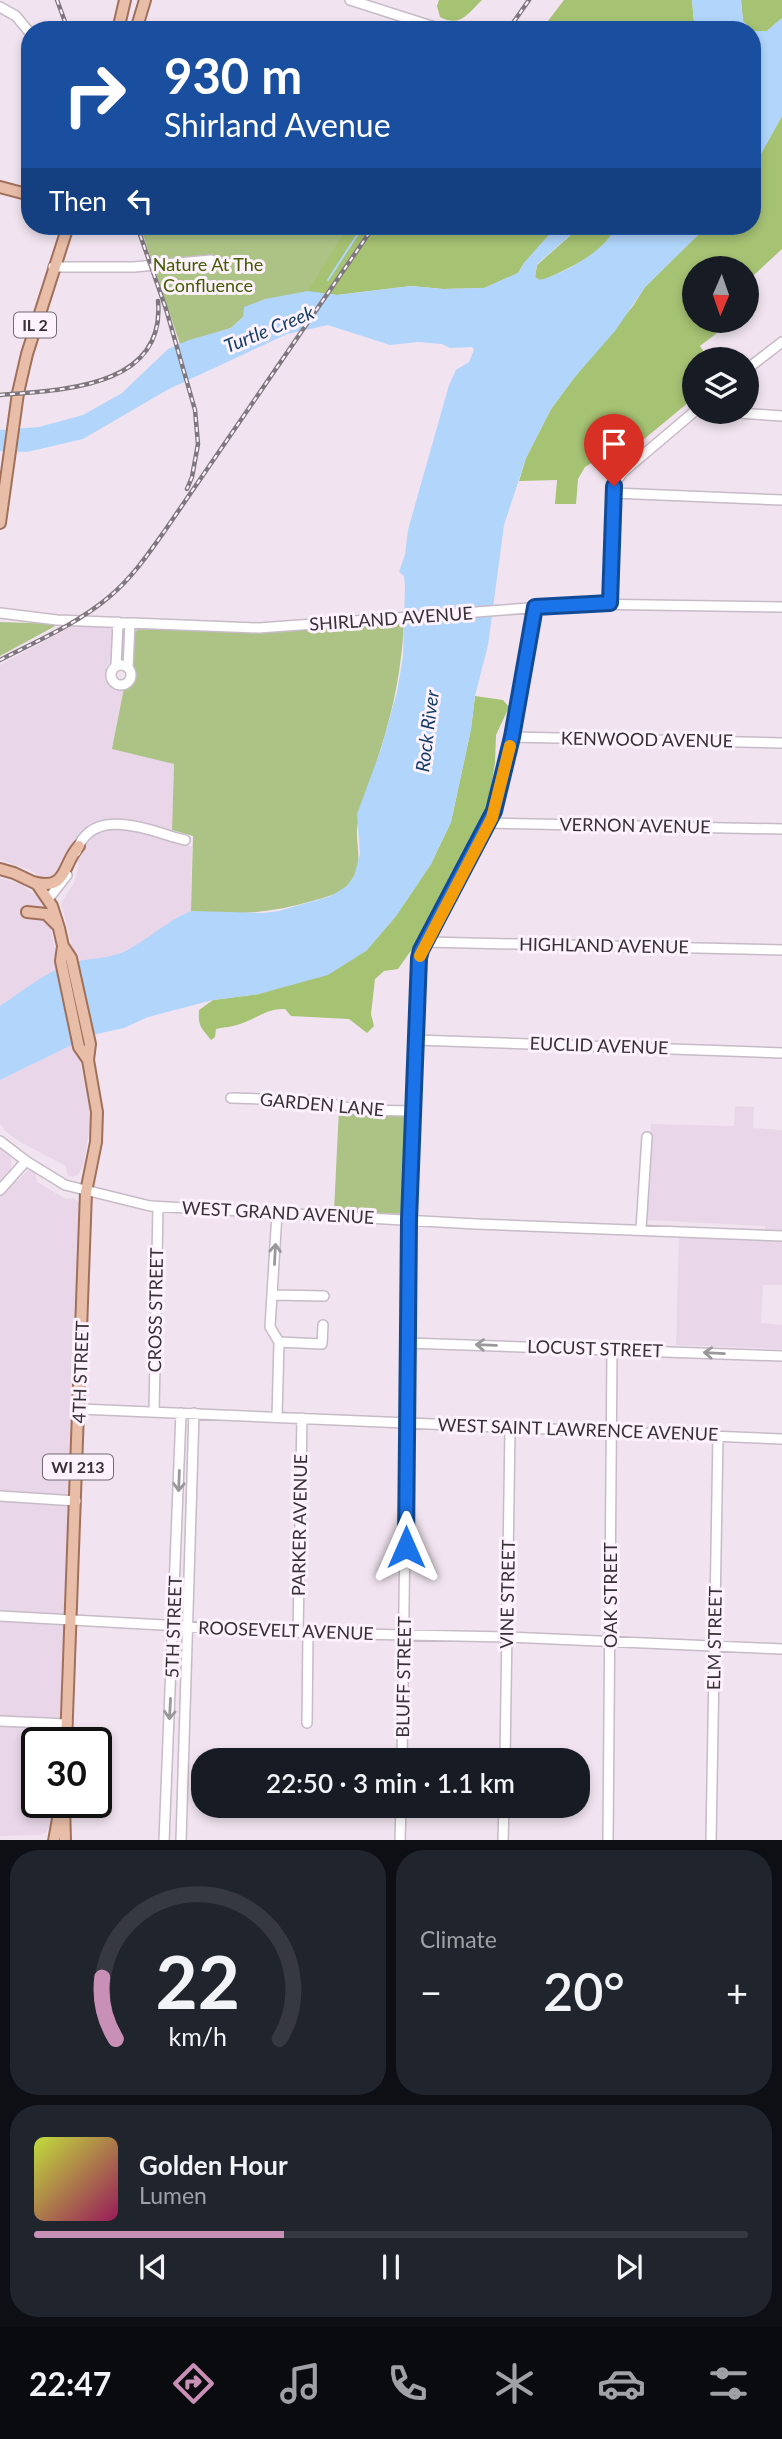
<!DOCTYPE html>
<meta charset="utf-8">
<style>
body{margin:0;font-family:Lato,sans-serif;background:#20242c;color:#f1f3f6;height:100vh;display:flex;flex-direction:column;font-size:26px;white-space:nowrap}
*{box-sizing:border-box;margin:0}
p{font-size:23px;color:#9ea1a6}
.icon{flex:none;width:38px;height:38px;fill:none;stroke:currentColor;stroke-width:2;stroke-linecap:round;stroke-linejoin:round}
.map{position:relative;height:1840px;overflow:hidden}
.sheet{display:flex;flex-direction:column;gap:10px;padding:10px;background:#0d0f14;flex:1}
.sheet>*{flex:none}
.guide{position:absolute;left:21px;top:21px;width:740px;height:214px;border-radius:28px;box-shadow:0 4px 10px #0003;background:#1a4fa0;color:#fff;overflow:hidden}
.needle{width:46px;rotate:182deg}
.buttons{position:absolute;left:682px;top:256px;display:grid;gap:14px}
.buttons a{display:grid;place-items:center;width:77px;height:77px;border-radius:50%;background:#171b24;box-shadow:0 4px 10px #0003;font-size:35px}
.speed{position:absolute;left:21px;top:1727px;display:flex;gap:14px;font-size:35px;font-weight:700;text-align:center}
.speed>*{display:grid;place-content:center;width:91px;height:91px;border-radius:50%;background:#171b24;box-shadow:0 4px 10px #0003;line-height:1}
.speed .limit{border:4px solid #111;border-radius:10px;background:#fff;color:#111}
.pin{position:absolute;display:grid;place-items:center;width:60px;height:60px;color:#fff;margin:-72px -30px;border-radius:50% 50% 50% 0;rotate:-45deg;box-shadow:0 0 7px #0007}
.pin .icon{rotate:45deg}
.me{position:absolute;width:77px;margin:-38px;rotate:0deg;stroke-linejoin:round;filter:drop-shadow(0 0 5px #0008)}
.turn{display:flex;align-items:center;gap:24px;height:147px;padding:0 28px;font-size:32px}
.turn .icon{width:91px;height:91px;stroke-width:2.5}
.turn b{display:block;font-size:49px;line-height:60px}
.then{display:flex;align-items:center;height:66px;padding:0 28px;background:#0003;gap:14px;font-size:26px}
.big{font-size:52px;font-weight:600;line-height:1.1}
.sheet .tile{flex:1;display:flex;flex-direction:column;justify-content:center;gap:10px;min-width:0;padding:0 24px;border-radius:28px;background:#20242c}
.sheet .dial{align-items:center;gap:0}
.dial svg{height:182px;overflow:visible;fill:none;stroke:#363941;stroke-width:7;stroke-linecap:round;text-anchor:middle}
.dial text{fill:#f1f3f6;stroke:none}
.song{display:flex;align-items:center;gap:21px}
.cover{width:84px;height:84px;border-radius:10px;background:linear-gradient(135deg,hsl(70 70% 55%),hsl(330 70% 35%))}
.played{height:7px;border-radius:4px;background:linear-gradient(90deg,#c88fb7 35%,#363941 35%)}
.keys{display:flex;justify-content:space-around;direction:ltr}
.heat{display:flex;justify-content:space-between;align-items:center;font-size:38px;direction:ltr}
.sheet .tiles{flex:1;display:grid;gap:10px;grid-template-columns:1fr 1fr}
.tile:last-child{grid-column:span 2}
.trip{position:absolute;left:191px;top:1748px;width:399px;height:70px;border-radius:28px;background:#171b24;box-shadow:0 4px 10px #0003;font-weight:600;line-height:70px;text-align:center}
.tab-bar{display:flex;height:112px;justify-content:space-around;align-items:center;background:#090b0e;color:#9ea1a6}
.tab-bar .icon{width:49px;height:49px}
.tab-bar .selected{color:#c88fb7}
.tab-bar b{font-size:32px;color:#f1f3f6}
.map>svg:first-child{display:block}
.built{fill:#e9d7e9}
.green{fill:#acc385}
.forest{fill:#a6c273}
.water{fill:#b1d5fb}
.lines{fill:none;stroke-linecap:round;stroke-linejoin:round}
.stream{stroke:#b1d5fb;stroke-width:2}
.minor-casing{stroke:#c7bbc7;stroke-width:12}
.major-casing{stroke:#a1705b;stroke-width:14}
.minor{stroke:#fff;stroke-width:9}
.major{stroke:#e9bea9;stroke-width:10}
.rail-casing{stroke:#7f777e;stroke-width:4.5}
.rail{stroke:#fef2fe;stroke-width:2;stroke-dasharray:5;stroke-linecap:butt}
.oneway{stroke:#9a989a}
.route-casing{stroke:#114b97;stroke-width:18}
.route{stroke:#1a73e8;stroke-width:12}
.slow{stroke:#f59e0b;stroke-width:12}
.labels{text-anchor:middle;stroke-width:6;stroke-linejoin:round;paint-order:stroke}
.shield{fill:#fef2fe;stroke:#716b71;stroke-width:2}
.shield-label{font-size:16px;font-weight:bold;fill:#353135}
.park-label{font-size:18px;fill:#445c00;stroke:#fef2fe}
.street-label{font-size:18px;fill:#353135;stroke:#fef2fe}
.water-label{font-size:19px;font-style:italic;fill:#133e66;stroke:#fef2fe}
</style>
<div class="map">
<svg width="782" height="1841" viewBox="0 0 782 1841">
<rect width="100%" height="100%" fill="#f1e4f0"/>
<!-- built -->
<path class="built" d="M74 625 110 627 113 629 112 660 106 666V678L111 685 118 689 124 688 125 691 112 749 174 763 172 830 169 840 192 847 191 911 183 914 151 938 109 958 76 962 61 903 75 881 79 863 66 859 56 879H44L30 870 0 860V665Z
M0 878 21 884 38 897 50 925 59 969 0 1006Z
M76 1042 89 1106 90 1127 83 1166 78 1175 72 1177 67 1175 66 1166 20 1142 5 1131 0 1123V1080Z
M735 1106 754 1107 753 1128 782 1130V1285H763L761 1323 782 1325V1349L676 1345 679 1234 765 1238V1226L646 1220 651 1124 734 1126Z
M0 1147 11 1157V1169L8 1175 17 1182 27 1171H33L35 1172 37 1182 66 1199 74 1198 79 1203 80 1208 72 1482 59 1743H37V1802L53 1803 51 1824 46 1833 39 1835 0 1836Z"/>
<!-- green -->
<path class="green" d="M140 226H557L243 317 231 328 180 344Z
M404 621C402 666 394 707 380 751 373 774 363 798 358 822 353 845 368 865 346 887 336 895 323 898 312 901 271 913 234 916 191 911L193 836 172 830 174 764 112 749 124 688 131 684 135 677 132 665 134 632 141 628 267 632Z
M0 622 59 624 0 656Z
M339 1108 409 1115 405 1214 334 1211Z"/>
<!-- forest -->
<path class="forest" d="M439 0H482C468 13 461 28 440 17L437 6Z
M564 0H692L694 22 692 30H541Z
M741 0H782V18L767 31H753L743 21Z
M782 116V249L754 275 756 305 747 311V268H695V320H734L700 346 709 359H695V397L643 440 633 437 585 467 578 479 576 504H555L557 480 519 481 526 458 551 409 574 378 633 306 645 287 707 226H752L753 168Z
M348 226H557L524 263 518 273 484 288 443 289 411 286 337 295 308 291Z
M581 226H616C606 253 570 267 546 279L539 280 535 277 537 265Z
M475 696 503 700 509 707 496 735 495 763 488 805 481 823 449 893 419 944 410 952 398 969 384 971 375 979 371 1014 374 1026 367 1033 349 1019 291 1016 285 1009C267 1008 256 1019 240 1024 232 1027 224 1027 216 1029L215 1037 211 1040C201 1027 198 1027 199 1010L213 1000 259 994 366 951 396 916 431 864 451 822 471 729Z"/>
<!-- water -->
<path class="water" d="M692 0H741L743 21 751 30H692L694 22Z
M782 18V116L753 168V31H767Z
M557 226H581L537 264 535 277 540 280C564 274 607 250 616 226H707L645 287 615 331 574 378 551 409 526 458 504 525 488 645 475 696 471 729 451 822 431 864 396 916 366 951 328 975 259 994 213 1000 148 1017 124 1028 92 1035 0 1080V1006C23 991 48 970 75 962 94 957 107 960 127 950 149 939 168 920 191 911L263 913 279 911 331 896 347 886 354 876 360 854 357 814 381 749 397 692 403 657 405 586 404 576 399 572 405 554 408 530 449 385 456 370 469 362 474 350 472 347 450 348 442 344 418 342 390 345 328 325 287 334 167 390 83 439 27 452 0 451V430L39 427 83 415 122 393 168 349 189 340 231 328 243 317 244 307 265 299 308 291 337 295 411 286 443 289 484 288 518 273 524 263Z"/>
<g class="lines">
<!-- stream -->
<path class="stream" d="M328 280 363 226"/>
<defs>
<path id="minor" d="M350 0 444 30
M0 7 16 16 30 33
M53 267H134L211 260
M747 369 782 342
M709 411 782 416
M613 493 782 500
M610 603 614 484 623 472 695 411
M0 613 57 620 259 628 584 604 782 607
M111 675a10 10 0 1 1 20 0a10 10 0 1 1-20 0Z
M116 666 118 622
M128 668 130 623
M512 737 782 743
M489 823 782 829
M76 852C93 803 151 832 185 840
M49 898 67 875
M426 942 782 950
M416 1040 782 1053
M231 1098 319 1101 358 1110 414 1111
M0 1141 26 1161 65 1185 150 1206 476 1224 782 1236
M0 1190 26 1161
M277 1213 270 1327 279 1342 277 1417
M641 1229 647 1137
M273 1295 324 1296
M279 1342 322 1344 323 1325
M408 1343 782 1356
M80 1409 782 1439
M154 1412 158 1207
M0 1496 76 1501
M0 1616 308 1633 507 1637 782 1649
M298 1632 302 1418
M0 1721 67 1724
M307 1723 308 1633
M402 1760 409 1220 419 958 421 950 494 811 512 737 535 607
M505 1760 510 1428
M164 1841 181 1413
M181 1841 194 1413
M400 1841 401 1806
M503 1841 504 1806
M608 1841 612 1349
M711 1841 718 1436"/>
<path id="major" d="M118 30 125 0
M136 30 145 0
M0 187 30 195
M0 523 18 393 27 354 68 226
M0 869 14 873 37 884 52 906 59 928 63 946 61 961 79 1047 88 1060
M33 882C68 892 62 864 79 846
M27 912 46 914 58 926
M63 946 71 958 90 1044 88 1060 97 1112 96 1142 86 1192 66 1743
M64 1805 65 1841
M54 1841 61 1802"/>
</defs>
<!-- minor casing -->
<use href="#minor" class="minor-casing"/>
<!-- major casing -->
<use href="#major" class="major-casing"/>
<!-- minor -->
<use href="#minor" class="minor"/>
<!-- major -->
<use href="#major" class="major"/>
<defs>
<path id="rail" d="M57 0 68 30
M508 30 529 0
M137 226 166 309 195 410 198 444 192 477 187 489
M0 395C62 390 166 388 158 301
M0 660C37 641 77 624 109 597 132 578 149 553 166 529L374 226"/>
</defs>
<!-- rail casing -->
<use href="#rail" class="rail-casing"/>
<!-- rail -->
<use href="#rail" class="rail"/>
</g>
<!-- one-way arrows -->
<defs><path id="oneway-shaft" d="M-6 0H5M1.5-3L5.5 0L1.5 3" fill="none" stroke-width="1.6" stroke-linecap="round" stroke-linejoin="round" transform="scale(1.75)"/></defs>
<g class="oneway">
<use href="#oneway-shaft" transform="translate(275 1254) rotate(-87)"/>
<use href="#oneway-shaft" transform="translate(486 1345) rotate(-178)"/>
<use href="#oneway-shaft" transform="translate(714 1353) rotate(-177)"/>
<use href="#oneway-shaft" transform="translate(179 1481) rotate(92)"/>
<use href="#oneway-shaft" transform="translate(170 1709) rotate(93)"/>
</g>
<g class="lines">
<defs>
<path id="route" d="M406 1547 409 1220 419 958 421 950 494 811 512 737 535 607 610 603 614 486"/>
</defs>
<!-- route casing -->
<use href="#route" class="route-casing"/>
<!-- route -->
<use href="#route" class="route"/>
<!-- slow -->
<path class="slow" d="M420 956 492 818 510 746"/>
</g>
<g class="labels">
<!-- shield labels -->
<g class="shield">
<rect x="14" y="312.5" width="42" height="25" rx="5"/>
<rect x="43" y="1454.5" width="70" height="25" rx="5"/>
</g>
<g class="shield-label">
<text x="35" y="331">IL 2</text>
<text x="78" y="1473">WI 213</text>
</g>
<!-- park labels -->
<g class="park-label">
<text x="208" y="271">Nature At The<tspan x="208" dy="21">Confluence</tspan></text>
</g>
<!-- street labels -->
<g class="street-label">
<text transform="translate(391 619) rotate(-4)" y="6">SHIRLAND AVENUE</text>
<text transform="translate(647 740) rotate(1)" y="6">KENWOOD AVENUE</text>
<text transform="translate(635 826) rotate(1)" y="6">VERNON AVENUE</text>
<text transform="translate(604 946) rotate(1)" y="6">HIGHLAND AVENUE</text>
<text transform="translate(599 1046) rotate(2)" y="6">EUCLID AVENUE</text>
<text transform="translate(322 1105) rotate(5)" y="6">GARDEN LANE</text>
<text transform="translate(278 1213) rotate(3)" y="6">WEST GRAND AVENUE</text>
<text transform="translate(156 1310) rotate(-89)" y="6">CROSS STREET</text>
<text transform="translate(595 1349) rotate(2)" y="6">LOCUST STREET</text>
<text transform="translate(81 1372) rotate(-88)" y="6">4TH STREET</text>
<text transform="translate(578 1430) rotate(2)" y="6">WEST SAINT LAWRENCE AVENUE</text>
<text transform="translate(300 1525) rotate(-89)" y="6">PARKER AVENUE</text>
<text transform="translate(508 1594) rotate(-89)" y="6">VINE STREET</text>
<text transform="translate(611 1595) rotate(-90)" y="6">OAK STREET</text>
<text transform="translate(174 1627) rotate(-88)" y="6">5TH STREET</text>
<text transform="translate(286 1631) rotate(2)" y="6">ROOSEVELT AVENUE</text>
<text transform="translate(715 1638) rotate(-89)" y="6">ELM STREET</text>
<text transform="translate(404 1677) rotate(-89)" y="6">BLUFF STREET</text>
</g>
<!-- water labels -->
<g class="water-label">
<text transform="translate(269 329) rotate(-22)" y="7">Turtle Creek</text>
<text transform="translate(427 731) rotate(-83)" y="7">Rock River</text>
</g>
</g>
</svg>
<div class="buttons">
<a><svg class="needle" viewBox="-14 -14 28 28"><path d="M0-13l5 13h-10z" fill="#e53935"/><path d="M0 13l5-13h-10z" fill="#9ea1a6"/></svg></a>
<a><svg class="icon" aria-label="layers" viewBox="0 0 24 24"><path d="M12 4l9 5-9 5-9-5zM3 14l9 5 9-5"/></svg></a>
</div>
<div class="speed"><div class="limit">30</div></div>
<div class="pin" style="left:614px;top:486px;background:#d93025"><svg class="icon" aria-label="arrive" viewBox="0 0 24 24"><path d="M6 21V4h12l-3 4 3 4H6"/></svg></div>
<svg class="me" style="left:406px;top:1547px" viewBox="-20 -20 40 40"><path d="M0-17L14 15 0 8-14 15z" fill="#1a73e8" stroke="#fff" stroke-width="4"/></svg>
<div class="trip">22:50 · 3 min · 1.1 km</div>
<div class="guide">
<div class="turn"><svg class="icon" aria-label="right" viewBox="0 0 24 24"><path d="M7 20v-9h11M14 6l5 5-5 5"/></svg><div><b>930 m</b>Shirland Avenue</div></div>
<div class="then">Then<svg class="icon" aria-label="left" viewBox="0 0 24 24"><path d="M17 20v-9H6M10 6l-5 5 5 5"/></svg></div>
</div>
</div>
<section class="sheet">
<div class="tiles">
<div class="tile dial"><svg viewBox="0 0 100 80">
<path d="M14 69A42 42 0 1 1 86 69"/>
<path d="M14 69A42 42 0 0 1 8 42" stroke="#c88fb7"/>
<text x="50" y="56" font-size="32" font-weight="700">22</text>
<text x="50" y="72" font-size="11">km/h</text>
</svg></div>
<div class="tile"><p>Climate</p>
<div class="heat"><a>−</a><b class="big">20°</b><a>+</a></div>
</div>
<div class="tile">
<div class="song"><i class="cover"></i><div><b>Golden Hour</b><p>Lumen</p></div></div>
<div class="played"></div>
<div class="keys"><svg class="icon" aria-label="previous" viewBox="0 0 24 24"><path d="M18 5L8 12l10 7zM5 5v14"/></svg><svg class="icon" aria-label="pause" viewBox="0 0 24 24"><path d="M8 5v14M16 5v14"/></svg><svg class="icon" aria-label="next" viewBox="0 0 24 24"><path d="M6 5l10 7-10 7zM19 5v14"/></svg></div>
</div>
</div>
</section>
<nav class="tab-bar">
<b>22:47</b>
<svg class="icon selected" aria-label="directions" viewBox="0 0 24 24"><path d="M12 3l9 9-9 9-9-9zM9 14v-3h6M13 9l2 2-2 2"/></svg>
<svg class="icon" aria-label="music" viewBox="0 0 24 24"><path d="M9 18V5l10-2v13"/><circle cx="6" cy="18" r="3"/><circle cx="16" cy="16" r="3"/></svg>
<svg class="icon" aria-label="phone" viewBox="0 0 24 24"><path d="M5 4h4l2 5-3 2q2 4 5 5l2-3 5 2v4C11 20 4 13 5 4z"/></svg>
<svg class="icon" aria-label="climate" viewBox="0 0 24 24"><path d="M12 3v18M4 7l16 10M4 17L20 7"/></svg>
<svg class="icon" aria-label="car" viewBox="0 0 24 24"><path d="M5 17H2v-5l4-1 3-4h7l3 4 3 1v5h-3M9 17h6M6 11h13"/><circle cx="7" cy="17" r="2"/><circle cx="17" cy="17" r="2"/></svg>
<svg class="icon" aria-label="filters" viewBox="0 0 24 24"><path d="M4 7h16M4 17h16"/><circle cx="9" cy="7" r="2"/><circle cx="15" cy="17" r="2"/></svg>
</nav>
